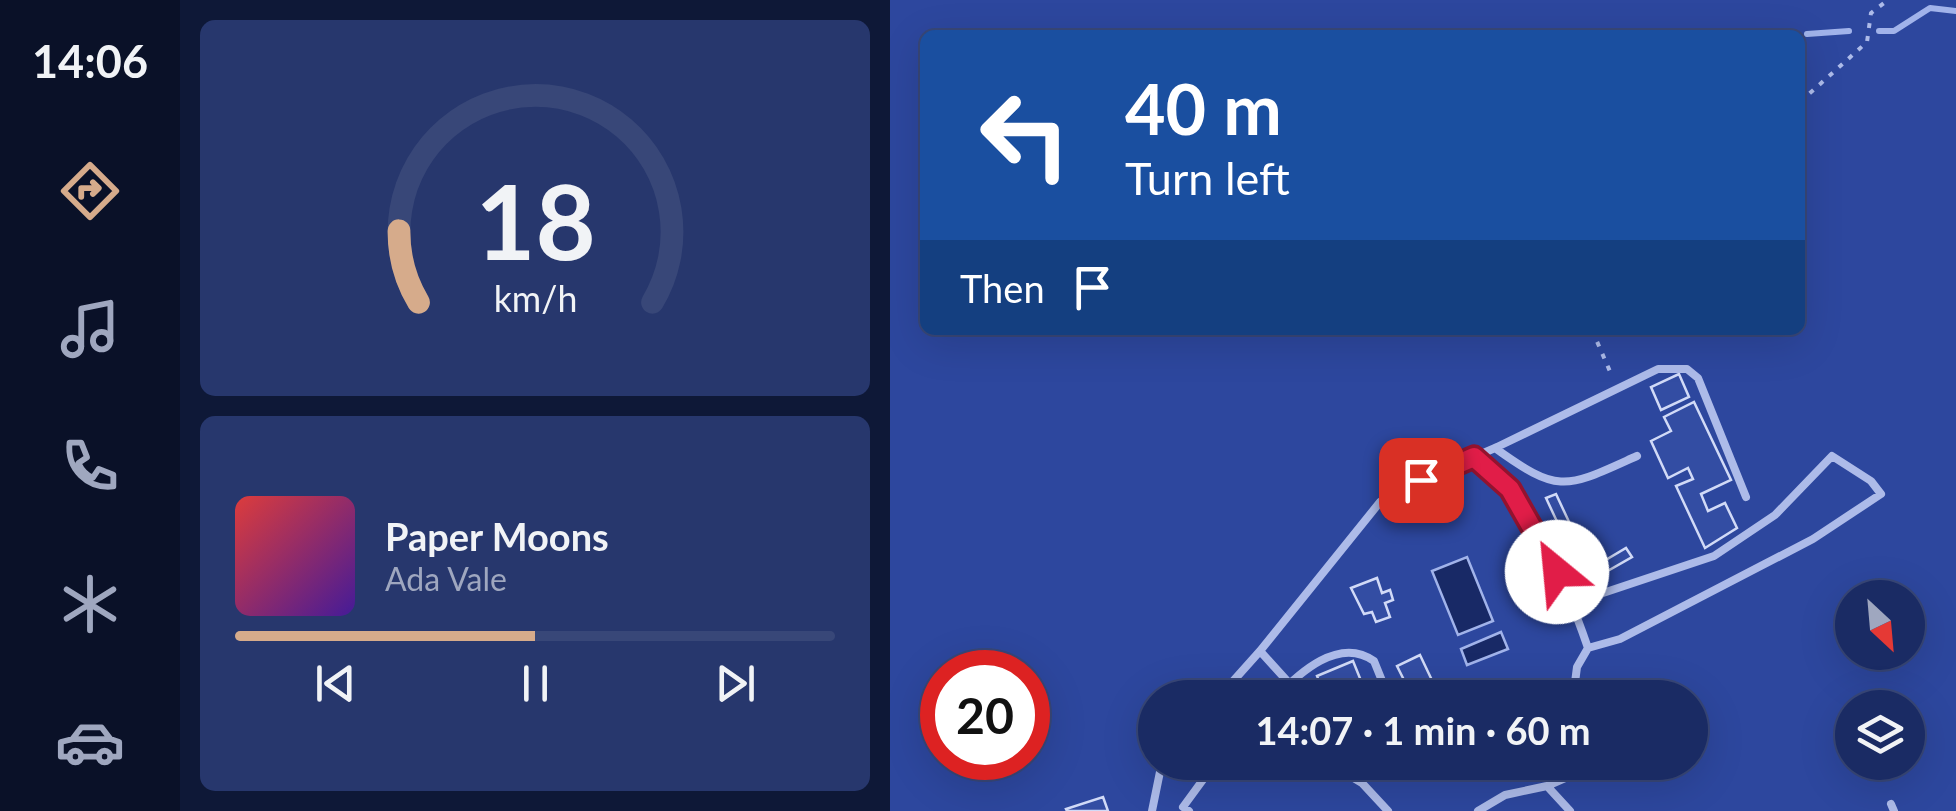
<!DOCTYPE html>
<meta charset="utf-8">
<style>
body{margin:0;font-family:Lato,sans-serif;background:#27376d;color:#f1f3f6;height:100vh;display:flex;flex-direction:column;font-size:38px;white-space:nowrap}
*{box-sizing:border-box;margin:0}
p{font-size:32px;color:#9fa7bf}
.icon{flex:none;width:55px;height:55px;fill:none;stroke:currentColor;stroke-width:2;stroke-linecap:round;stroke-linejoin:round}
.map{position:relative;flex:1;overflow:hidden}
.panel{display:flex;flex-direction:column;gap:20px;padding:20px;background:#0e1837;width:710px}
.panel>*{flex:none}
.top-card{position:absolute;left:30px;top:30px;width:885px;height:305px;border-radius:15px;box-shadow:0 10px 40px #0002,0 0 0 2px #384778;background:#1a4fa0;color:#fff;overflow:hidden}
.needle{width:65px;rotate:154deg}
.fabs{position:absolute;left:945px;top:580px;display:grid;gap:20px}
.fabs a{display:grid;place-items:center;width:90px;height:90px;border-radius:50%;background:#1a2b64;box-shadow:0 10px 40px #0002,0 0 0 2px #384778;font-size:50px}
.speed{position:absolute;left:30px;top:650px;display:flex;gap:20px;font-size:50px;font-weight:700;text-align:center}
.speed>*{display:grid;place-content:center;width:130px;height:130px;border-radius:50%;background:#1a2b64;box-shadow:0 10px 40px #0002,0 0 0 2px #384778;line-height:1}
.speed .limit{border:15px solid #d22;background:#fff;color:#111}
.pin{position:absolute;display:grid;place-items:center;width:85px;height:85px;color:#fff;margin:-42px;border-radius:20px;box-shadow:0 5px 15px #0006}
.me{position:absolute;width:110px;margin:-55px;rotate:332deg;stroke-linejoin:round;filter:drop-shadow(0 0 8px #0008)}
.turn{display:flex;align-items:center;gap:35px;height:210px;padding:0 40px;font-size:45px}
.turn .icon{width:130px;height:130px;stroke-width:2.5}
.turn b{display:block;font-size:70px;line-height:85px}
.then{display:flex;align-items:center;height:95px;padding:0 40px;background:#0003;gap:20px;font-size:38px}
.panel .tile{flex:1;display:flex;flex-direction:column;justify-content:center;gap:15px;min-width:0;padding:0 35px;border-radius:15px;background:#27376d}
.panel .dial{align-items:center;gap:0}
.dial svg{height:260px;overflow:visible;fill:none;stroke:#384778;stroke-width:7;stroke-linecap:round;text-anchor:middle}
.dial text{fill:#f1f3f6;stroke:none}
.song{display:flex;align-items:center;gap:30px}
.cover{width:120px;height:120px;border-radius:15px;background:linear-gradient(135deg,hsl(0 70% 55%),hsl(260 70% 35%))}
.played{height:10px;border-radius:5px;background:linear-gradient(90deg,#d6ab8b 50%,#384778 50%)}
.keys{display:flex;justify-content:space-around;direction:ltr}
.trip{position:absolute;left:248px;top:680px;width:570px;height:100px;border-radius:50px;background:#1a2b64;box-shadow:0 10px 40px #0002,0 0 0 2px #384778;font-weight:700;line-height:100px;text-align:center}
main{display:flex;flex:1;min-height:0}
.tab-bar{display:flex;flex-direction:column;width:180px;justify-content:space-around;align-items:center;background:#0a1128;color:#9fa7bf}
.tab-bar .icon{width:70px;height:70px}
.tab-bar .selected{color:#d6ab8b}
.tab-bar b{font-size:45px;color:#f1f3f6}
.map>svg:first-child{display:block}
.green{fill:#2d479e;fill-rule:evenodd}
.water{fill:#182966;stroke:#a1b3ea;stroke-width:2.5}
.lines{fill:none;stroke-linecap:round;stroke-linejoin:round}
.stream{stroke:#a1b3ea;stroke-width:6}
.building{fill:#334da3;stroke:#d1daf7;stroke-width:2.5}
.path{stroke:#adbbe9;stroke-width:4;stroke-dasharray:5 8;stroke-linecap:butt}
.service{stroke:#adbbe9;stroke-width:8}
.route-casing{stroke:#92132f;stroke-width:25}
.route{stroke:#e11d48;stroke-width:18}
</style>
<main>
<nav class="tab-bar">
<b>14:06</b>
<svg class="icon selected" aria-label="directions" viewBox="0 0 24 24"><path d="M12 3l9 9-9 9-9-9zM9 14v-3h6M13 9l2 2-2 2"/></svg>
<svg class="icon" aria-label="music" viewBox="0 0 24 24"><path d="M9 18V5l10-2v13"/><circle cx="6" cy="18" r="3"/><circle cx="16" cy="16" r="3"/></svg>
<svg class="icon" aria-label="phone" viewBox="0 0 24 24"><path d="M5 4h4l2 5-3 2q2 4 5 5l2-3 5 2v4C11 20 4 13 5 4z"/></svg>
<svg class="icon" aria-label="climate" viewBox="0 0 24 24"><path d="M12 3v18M4 7l16 10M4 17L20 7"/></svg>
<svg class="icon" aria-label="car" viewBox="0 0 24 24"><path d="M5 17H2v-5l4-1 3-4h7l3 4 3 1v5h-3M9 17h6M6 11h13"/><circle cx="7" cy="17" r="2"/><circle cx="17" cy="17" r="2"/></svg>
</nav>
<section class="panel">
<div class="tile dial"><svg viewBox="0 0 100 80">
<path d="M14 69A42 42 0 1 1 86 69"/>
<path d="M14 69A42 42 0 0 1 8 47" stroke="#d6ab8b"/>
<text x="50" y="56" font-size="32" font-weight="700">18</text>
<text x="50" y="72" font-size="11">km/h</text>
</svg></div>
<div class="tile">
<div class="song"><i class="cover"></i><div><b>Paper Moons</b><p>Ada Vale</p></div></div>
<div class="played"></div>
<div class="keys"><svg class="icon" aria-label="previous" viewBox="0 0 24 24"><path d="M18 5L8 12l10 7zM5 5v14"/></svg><svg class="icon" aria-label="pause" viewBox="0 0 24 24"><path d="M8 5v14M16 5v14"/></svg><svg class="icon" aria-label="next" viewBox="0 0 24 24"><path d="M6 5l10 7-10 7zM19 5v14"/></svg></div>
</div>
</section>
<div class="map">
<svg width="1066" height="811" viewBox="0 0 1066 811">
<rect width="100%" height="100%" fill="#233986"/>
<!-- green -->
<path class="green" d="M0 0H1066V811H0ZM35 35H910V330H35ZM962 598H1018V652H962ZM52 672H138V758H52ZM265 698H800V762H265ZM962 708H1018V762H962Z"/>
<!-- water -->
<path class="water" d="M577 557 603 621 568 635 542 571Z
M611 632 618 649 577 665 571 649Z"/>
<g class="lines">
<!-- stream -->
<path class="stream" d="M989 31H1004L1040 8 1066 11
M917 34 959 31"/>
</g>
<!-- building -->
<path class="building" d="M789 374 799 397 771 410 761 387Z
M804 402 841 480 811 494 818 511 835 503 847 528 815 548 786 486 803 479 798 468 778 478 761 441 781 431 774 417Z
M666 494 687 539 677 543 656 498Z
M736 548 742 557 714 573 709 564Z
M487 578 492 593 500 590 503 600 495 603 500 617 486 622 482 612 474 614 461 588Z
M530 655 548 693 539 698H523L507 666Z
M463 661 478 698H436L427 676Z
M213 797 218 811H177L176 809Z"/>
<g class="lines">
<!-- path -->
<path class="path" d="M910 102 977 42 981 13 998 0
M702 330 722 376"/>
<!-- service -->
<path class="service" d="M605 448C670 495 676 488 747 456
M584 457C642 504 674 578 698 648
M683 603 824 556 885 515 942 456 981 481 991 494 923 539 730 639 698 648 687 667 683 698
M370 651 399 683
M328 698 370 651 490 502 505 491 605 448 768 369H797L808 378 856 497
M385 698C409 673 449 636 484 661L499 698
M437 762 472 783 498 811
M657 786 682 775 684 762
M1001 804 1004 811
M262 811 272 762
M299 811 293 807 326 762
M588 811 615 795 657 786 680 811"/>
</g>
<g class="lines">
<defs>
<path id="route" d="M531 480 584 457 620 489 667 572"/>
</defs>
<!-- route casing -->
<use href="#route" class="route-casing"/>
<!-- route -->
<use href="#route" class="route"/>
</g>
</svg>
<div class="fabs">
<a><svg class="needle" viewBox="-14 -14 28 28"><path d="M0-13l5 13h-10z" fill="#e53935"/><path d="M0 13l5-13h-10z" fill="#9fa7bf"/></svg></a>
<a><svg class="icon" aria-label="layers" viewBox="0 0 24 24"><path d="M12 4l9 5-9 5-9-5zM3 14l9 5 9-5"/></svg></a>
</div>
<div class="speed"><div class="limit">20</div></div>
<div class="pin" style="left:531px;top:480px;background:#d93025"><svg class="icon" aria-label="arrive" viewBox="0 0 24 24"><path d="M6 21V4h12l-3 4 3 4H6"/></svg></div>
<svg class="me" style="left:667px;top:572px" viewBox="-20 -20 40 40"><circle r="19" fill="#fff"/><path d="M0-13L10 11 0 6-10 11z" fill="#e11d48"/></svg>
<div class="trip">14:07 · 1 min · 60 m</div>
<div class="top-card">
<div class="turn"><svg class="icon" aria-label="left" viewBox="0 0 24 24"><path d="M17 20v-9H6M10 6l-5 5 5 5"/></svg><div><b>40 m</b>Turn left</div></div>
<div class="then">Then<svg class="icon" aria-label="arrive" viewBox="0 0 24 24"><path d="M6 21V4h12l-3 4 3 4H6"/></svg></div>
</div>
</div>
</main>
